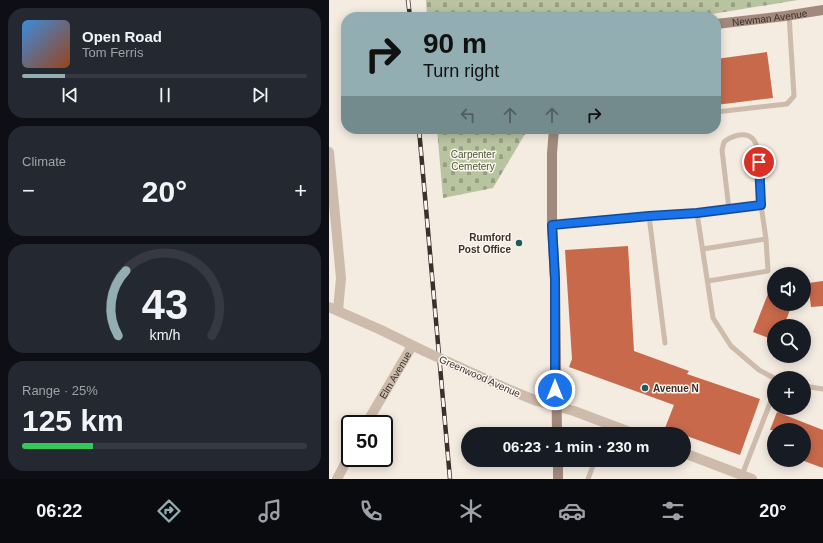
<!DOCTYPE html>
<meta charset="utf-8">
<style>
body{margin:0;font-family:Helvetica,sans-serif;background:#242831;color:#f1f3f6;height:100vh;display:flex;flex-direction:column;font-size:15px;white-space:nowrap}
*{box-sizing:border-box;margin:0}
p{font-size:13px;color:#9ea1a6}
.icon{flex:none;width:22px;height:22px;fill:none;stroke:currentColor;stroke-width:2;stroke-linecap:round;stroke-linejoin:round}
.map{position:relative;flex:1;overflow:hidden}
.side{display:flex;flex-direction:column;gap:8px;padding:8px;background:#0d0f14;width:329px}
.side>*{flex:none}
.banner{position:absolute;left:12px;top:12px;width:380px;height:122px;border-radius:16px;box-shadow:0 2px 10px #0003;background:#92aeb2;color:#111;overflow:hidden}
.tools{position:absolute;left:438px;top:267px;display:grid;gap:8px}
.tools a{display:grid;place-items:center;width:44px;height:44px;border-radius:50%;background:#171b24;box-shadow:0 2px 10px #0003;font-size:20px}
.speed{position:absolute;left:12px;top:415px;display:flex;gap:8px;font-size:20px;font-weight:700;text-align:center}
.speed>*{display:grid;place-content:center;width:52px;height:52px;border-radius:50%;background:#171b24;box-shadow:0 2px 10px #0003;line-height:1}
.speed .limit{border:2px solid #111;border-radius:6px;background:#fff;color:#111}
.pin{position:absolute;display:grid;place-items:center;width:34px;height:34px;color:#fff;margin:-17px;border:2px solid #fff;border-radius:50%;box-shadow:0 1px 4px #0007}
.me{position:absolute;width:44px;margin:-22px;rotate:0deg;stroke-linejoin:round;filter:drop-shadow(0 0 3px #0008)}
.turn{display:flex;align-items:center;gap:14px;height:84px;padding:0 16px;font-size:18px}
.turn .icon{width:52px;height:52px;stroke-width:2.5}
.turn b{display:block;font-size:28px;line-height:34px}
.lanes{display:flex;align-items:center;height:38px;padding:0 16px;background:#0003;justify-content:center;gap:20px;direction:ltr}
.lanes .off{opacity:.35}
.big{font-size:30px;font-weight:600;line-height:1.1}
.side .widget{flex:1;display:flex;flex-direction:column;justify-content:center;gap:6px;min-width:0;padding:0 14px;border-radius:16px;background:#242831}
.side .dial{align-items:center;gap:0}
.dial svg{height:104px;overflow:visible;fill:none;stroke:#363941;stroke-width:7;stroke-linecap:round;text-anchor:middle}
.dial text{fill:#f1f3f6;stroke:none}
.song{display:flex;align-items:center;gap:12px}
.cover{width:48px;height:48px;border-radius:6px;background:linear-gradient(135deg,hsl(210 70% 55%),hsl(20 70% 35%))}
.played{height:4px;border-radius:2px;background:linear-gradient(90deg,#92aeb2 15%,#363941 15%)}
.keys{display:flex;justify-content:space-around;direction:ltr}
.heat{display:flex;justify-content:space-between;align-items:center;font-size:22px;direction:ltr}
.charge{height:6px;border-radius:3px;background:linear-gradient(90deg,#34c759 25%,#363941 0)}
.trip{position:absolute;left:132px;top:427px;width:230px;height:40px;border-radius:20px;background:#171b24;box-shadow:0 2px 10px #0003;font-weight:600;line-height:40px;text-align:center}
.dock{display:flex;height:64px;justify-content:space-around;align-items:center;background:#090b0e;color:#9ea1a6}
.dock .icon{width:28px;height:28px}
.dock .active{color:#92aeb2}
.dock b{font-size:18px;color:#f1f3f6}
main{display:flex;flex:1;min-height:0}
.map>svg:first-child{display:block}
.cemetery{fill:url(#cemetery-stones)}
.building{fill:#c8694b}
.lines{fill:none;stroke-linecap:round;stroke-linejoin:round}
.service{stroke:#cdbbac;stroke-width:5}
.minor{stroke:#cdbbac;stroke-width:10}
.tertiary{stroke:#cdbbac;stroke-width:10}
.secondary{stroke:#a18a7d;stroke-width:10}
.rail-casing{stroke:#3b302b;stroke-width:4.5}
.rail{stroke:#fbf5ee;stroke-width:3;stroke-dasharray:9;stroke-linecap:butt}
.tertiary-bridge{stroke:#cdbbac;stroke-width:10}
.route-casing{stroke:#114b97;stroke-width:10}
.route{stroke:#1a73e8;stroke-width:7}
.poi-dot{fill:#1f5a5e;stroke:#fbf5ee;stroke-width:1.5}
.labels{text-anchor:middle;stroke-width:3;stroke-linejoin:round;paint-order:stroke}
.street-label{font-size:10px;fill:#3b302b;stroke:#fbf5ee}
.park-label{font-size:10px;fill:#4a5a2e;stroke:#fbf5ee}
.poi-label{font-size:10px;font-weight:bold;fill:#3b302b;stroke:#fbf5ee;text-anchor:end}
</style>
<main>
<section class="side">
<div class="widget">
<div class="song"><i class="cover"></i><div><b>Open Road</b><p>Tom Ferris</p></div></div>
<div class="played"></div>
<div class="keys"><svg class="icon" aria-label="previous" viewBox="0 0 24 24"><path d="M18 5L8 12l10 7zM5 5v14"/></svg><svg class="icon" aria-label="pause" viewBox="0 0 24 24"><path d="M8 5v14M16 5v14"/></svg><svg class="icon" aria-label="next" viewBox="0 0 24 24"><path d="M6 5l10 7-10 7zM19 5v14"/></svg></div>
</div>
<div class="widget"><p>Climate</p>
<div class="heat"><a>−</a><b class="big">20°</b><a>+</a></div>
</div>
<div class="widget dial"><svg viewBox="0 0 100 80">
<path d="M14 69A42 42 0 1 1 86 69"/>
<path d="M14 69A42 42 0 0 1 20 19" stroke="#92aeb2"/>
<text x="50" y="56" font-size="32" font-weight="700">43</text>
<text x="50" y="72" font-size="11">km/h</text>
</svg></div>
<div class="widget"><p>Range · 25%</p><b class="big">125 km</b><div class="charge"></div></div>
</section>
<div class="map">
<svg width="494" height="479" viewBox="0 0 494 479">
<defs>
<pattern id="cemetery-stones" width="16" height="16" patternUnits="userSpaceOnUse"><rect width="16" height="16" fill="#b8c4a0"/><path d="M2 7V4a2 2 0 0 1 4 0v3zM10 15v-3a2 2 0 0 1 4 0v3z" fill="#97a083"/></pattern>
</defs>
<rect width="100%" height="100%" fill="#f4ebe1"/>
<!-- cemetery -->
<path class="cemetery" d="M97 0H469L365 17H98Z
M108 129H199L164 188 114 198Z"/>
<!-- building -->
<path class="building" d="M438 52 444 98 387 105V59Z
M299 246 305 351 360 371 358 374 431 399 411 455 355 435V434H353L336 428 345 405 240 367 243 359 236 250Z
M444 281 445 304H463L455 326H445V340L424 332Z
M494 281V306L482 307 479 283Z
M448 412 494 430V468L475 461V430H441Z"/>
<g class="lines">
<!-- service -->
<path class="service" d="M387 112 458 104 465 96 460 15
M400 209 393 150 395 142C402 136 416 131 424 139 426 141 427 145 429 148L432 205
M368 213 384 318 402 346 430 370 445 378
M320 216 336 343
M223 225 320 216 368 213 432 205 437 239 439 271 379 281
M374 249 437 239
M475 386 494 389
M276 434 280 424
M413 475 445 393
M259 479 266 460"/>
<!-- minor -->
<g class="minor">
<path d="M0 152 12 278 9 310"/>
<path id="s1" d="M37 424 83 346"/>
<path d="M8 479 21 454"/>
</g>
<!-- tertiary -->
<path class="tertiary" d="M0 307 52 330 95 351
M128 366 181 390 208 401 245 411 306 434
M355 453 423 479"/>
<!-- secondary -->
<g class="secondary">
<path id="s2" d="M387 24 456 16 494 10"/>
<path d="M225 129 223 153V225L226 279 228 434"/>
<path d="M229 460V479"/>
</g>
<defs>
<path id="rail" d="M79 0 81 17
M90 129 121 479"/>
</defs>
<!-- rail casing -->
<use href="#rail" class="rail-casing"/>
<!-- rail -->
<use href="#rail" class="rail"/>
<!-- tertiary-bridge -->
<path class="tertiary-bridge" d="M95 351 128 366"/>
</g>
<g class="lines">
<defs>
<path id="route" d="M226 390V279L223 225 320 216 368 213 432 205 430 162"/>
</defs>
<!-- route casing -->
<use href="#route" class="route-casing"/>
<!-- route -->
<use href="#route" class="route"/>
</g>
<!-- markers -->
<g class="poi-dot">
<circle cx="190" cy="243" r="4"/>
<circle cx="316" cy="388" r="4"/>
</g>
<g class="labels">
<!-- street labels -->
<g class="street-label">
<text dy="4" stroke="none"><textPath href="#s2" startOffset="54">Newman Avenue</textPath></text>
<text dy="4" stroke="none"><textPath href="#s1" startOffset="57">Elm Avenue</textPath></text>
<text transform="translate(151 376) rotate(24)" y="4">Greenwood Avenue</text>
</g>
<!-- park labels -->
<g class="park-label">
<text x="144" y="158">Carpenter<tspan x="144" dy="12">Cemetery</tspan></text>
</g>
<!-- poi labels -->
<g class="poi-label">
<text x="182" y="241">Rumford<tspan x="182" dy="12">Post Office</tspan></text>
<text x="324" y="392" text-anchor="start">Avenue N</text>
</g>
</g>
</svg>
<div class="tools">
<a><svg class="icon" aria-label="sound" viewBox="0 0 24 24"><path d="M4 9h4l5-4v14l-5-4H4zM17 9q2 3 0 6"/></svg></a>
<a><svg class="icon" aria-label="search" viewBox="0 0 24 24"><circle cx="10" cy="10" r="6"/><path d="M15 15l6 6"/></svg></a>
<a>+</a>
<a>−</a>
</div>
<div class="speed"><div class="limit">50</div></div>
<div class="pin" style="left:430px;top:162px;background:#d93025"><svg class="icon" aria-label="arrive" viewBox="0 0 24 24"><path d="M6 21V4h12l-3 4 3 4H6"/></svg></div>
<svg class="me" style="left:226px;top:390px" viewBox="-20 -20 40 40"><circle r="17" fill="#1a73e8" stroke="#fff" stroke-width="3"/><path d="M0-11L8 9 0 5-8 9z" fill="#fff"/></svg>
<div class="trip">06:23 · 1 min · 230 m</div>
<div class="banner">
<div class="turn"><svg class="icon" aria-label="right" viewBox="0 0 24 24"><path d="M7 20v-9h11M14 6l5 5-5 5"/></svg><div><b>90 m</b>Turn right</div></div>
<div class="lanes"><svg class="icon off" aria-label="left" viewBox="0 0 24 24"><path d="M17 20v-9H6M10 6l-5 5 5 5"/></svg><svg class="icon off" aria-label="ahead" viewBox="0 0 24 24"><path d="M12 20V5M6 11l6-6 6 6"/></svg><svg class="icon off" aria-label="ahead" viewBox="0 0 24 24"><path d="M12 20V5M6 11l6-6 6 6"/></svg><svg class="icon" aria-label="right" viewBox="0 0 24 24"><path d="M7 20v-9h11M14 6l5 5-5 5"/></svg></div>
</div>
</div>
</main>
<nav class="dock">
<b>06:22</b>
<svg class="icon active" aria-label="directions" viewBox="0 0 24 24"><path d="M12 3l9 9-9 9-9-9zM9 14v-3h6M13 9l2 2-2 2"/></svg>
<svg class="icon" aria-label="music" viewBox="0 0 24 24"><path d="M9 18V5l10-2v13"/><circle cx="6" cy="18" r="3"/><circle cx="16" cy="16" r="3"/></svg>
<svg class="icon" aria-label="phone" viewBox="0 0 24 24"><path d="M5 4h4l2 5-3 2q2 4 5 5l2-3 5 2v4C11 20 4 13 5 4z"/></svg>
<svg class="icon" aria-label="climate" viewBox="0 0 24 24"><path d="M12 3v18M4 7l16 10M4 17L20 7"/></svg>
<svg class="icon" aria-label="car" viewBox="0 0 24 24"><path d="M5 17H2v-5l4-1 3-4h7l3 4 3 1v5h-3M9 17h6M6 11h13"/><circle cx="7" cy="17" r="2"/><circle cx="17" cy="17" r="2"/></svg>
<svg class="icon" aria-label="filters" viewBox="0 0 24 24"><path d="M4 7h16M4 17h16"/><circle cx="9" cy="7" r="2"/><circle cx="15" cy="17" r="2"/></svg>
<b>20°</b>
</nav>
